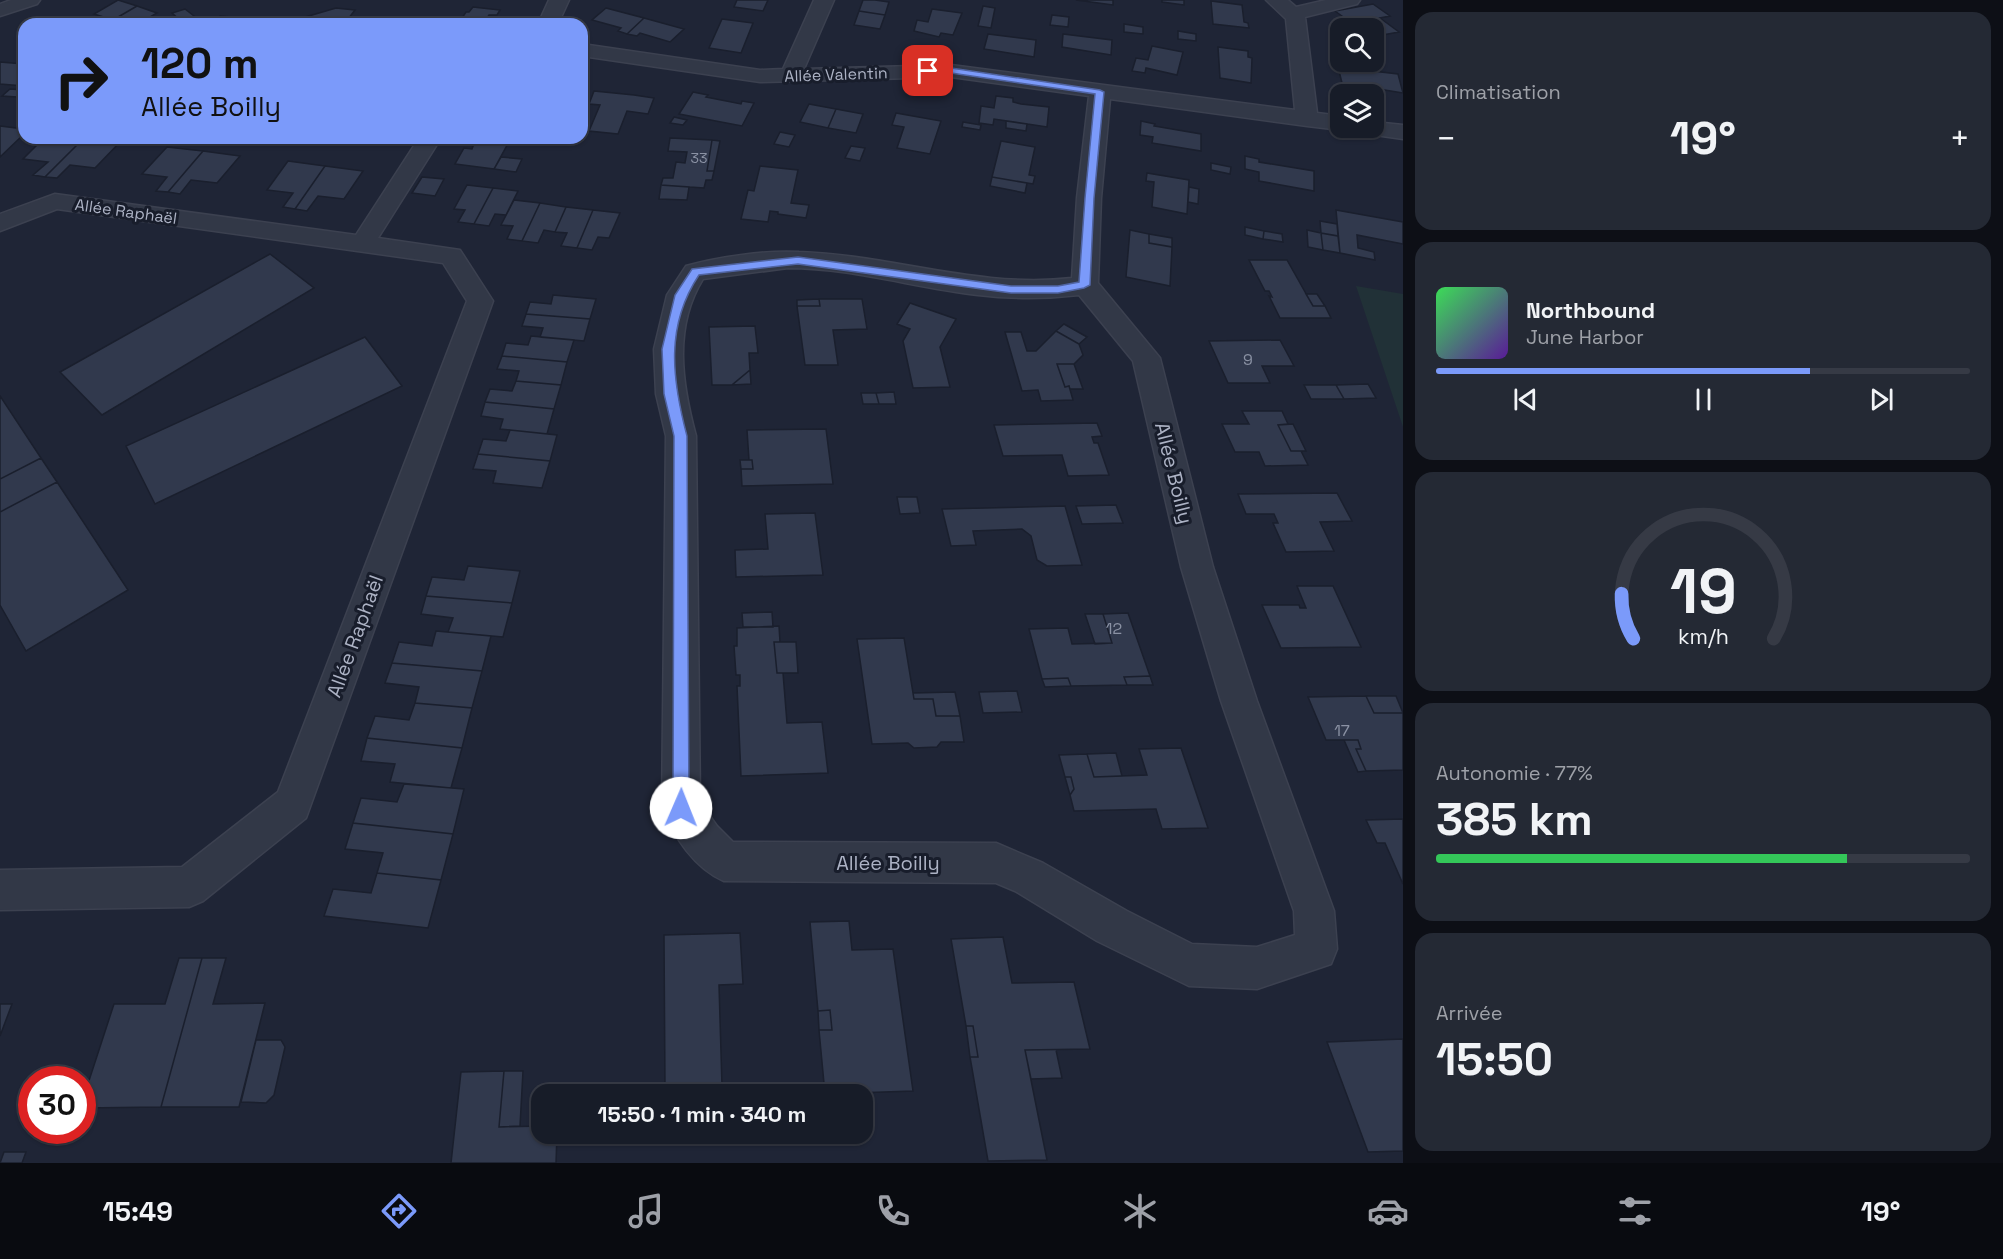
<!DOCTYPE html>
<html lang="fr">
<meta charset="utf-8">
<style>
body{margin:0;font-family:"Space Grotesk",sans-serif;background:#242934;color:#f1f3f6;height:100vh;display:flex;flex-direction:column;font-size:22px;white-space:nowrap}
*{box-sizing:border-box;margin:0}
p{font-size:20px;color:#9ea1a8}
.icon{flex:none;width:33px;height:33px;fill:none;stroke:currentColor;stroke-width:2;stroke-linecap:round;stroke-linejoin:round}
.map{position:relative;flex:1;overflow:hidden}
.panel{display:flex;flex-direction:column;gap:12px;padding:12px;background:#0d0f16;width:600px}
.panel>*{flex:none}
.banner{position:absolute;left:18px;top:18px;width:570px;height:126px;border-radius:18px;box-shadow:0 2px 4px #0004,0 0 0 2px #363a45;background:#7b9afa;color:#111;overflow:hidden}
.buttons{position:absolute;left:1330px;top:18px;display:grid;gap:12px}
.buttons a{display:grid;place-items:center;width:54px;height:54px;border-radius:12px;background:#171c28;box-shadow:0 2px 4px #0004,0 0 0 2px #363a45;font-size:30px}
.speed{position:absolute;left:18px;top:1066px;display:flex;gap:12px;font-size:30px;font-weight:700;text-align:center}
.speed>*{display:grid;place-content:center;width:78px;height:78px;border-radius:50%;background:#171c28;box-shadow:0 2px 4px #0004,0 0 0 2px #363a45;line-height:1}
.speed .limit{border:9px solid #d22;background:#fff;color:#111}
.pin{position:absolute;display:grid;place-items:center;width:51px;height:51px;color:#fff;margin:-26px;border-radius:12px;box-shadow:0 3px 9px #0006}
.me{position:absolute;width:66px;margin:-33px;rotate:1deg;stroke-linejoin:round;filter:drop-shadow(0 0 4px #0008)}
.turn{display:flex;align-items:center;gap:21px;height:126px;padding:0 24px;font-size:27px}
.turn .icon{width:78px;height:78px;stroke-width:2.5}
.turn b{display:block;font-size:42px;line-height:51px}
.big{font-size:45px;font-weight:700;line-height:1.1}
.panel .card{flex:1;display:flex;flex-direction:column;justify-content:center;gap:9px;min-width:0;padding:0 21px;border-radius:18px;background:#242934}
.panel .dial{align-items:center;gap:0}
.dial svg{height:156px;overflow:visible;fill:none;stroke:#363a45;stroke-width:7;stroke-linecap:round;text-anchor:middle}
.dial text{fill:#f1f3f6;stroke:none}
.song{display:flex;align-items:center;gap:18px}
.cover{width:72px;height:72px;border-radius:9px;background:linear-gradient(135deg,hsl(130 70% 55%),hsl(270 70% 35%))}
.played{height:6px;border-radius:3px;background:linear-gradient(90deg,#7b9afa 70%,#363a45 70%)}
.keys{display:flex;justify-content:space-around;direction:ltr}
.heat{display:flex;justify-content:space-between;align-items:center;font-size:33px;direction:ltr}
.charge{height:9px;border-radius:4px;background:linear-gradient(90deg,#34c759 77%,#363a45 0)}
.trip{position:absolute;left:531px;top:1084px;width:342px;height:60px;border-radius:18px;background:#171c28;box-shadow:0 2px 4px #0004,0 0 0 2px #363a45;font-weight:700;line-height:60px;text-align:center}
.menu{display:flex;height:96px;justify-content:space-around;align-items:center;background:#090b10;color:#9ea1a8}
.menu .icon{width:42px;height:42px}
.menu .selected{color:#7b9afa}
.menu b{font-size:27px;color:#f1f3f6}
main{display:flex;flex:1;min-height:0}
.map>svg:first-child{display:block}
.green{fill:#213137}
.building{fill:#31394d;stroke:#1a1f2d;stroke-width:1.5}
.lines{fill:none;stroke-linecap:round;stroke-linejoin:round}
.minor-casing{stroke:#3c4150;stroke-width:3}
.minor{fill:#323847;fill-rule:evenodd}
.route{fill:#7b9afa;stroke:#5064a2;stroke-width:1.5}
.labels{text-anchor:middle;stroke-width:6;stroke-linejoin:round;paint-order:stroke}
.far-number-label{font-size:14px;fill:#8b92a4}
.far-street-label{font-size:16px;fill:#acb2c4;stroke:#181d2b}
.number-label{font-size:16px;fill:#8b92a4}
.street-label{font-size:20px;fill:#acb2c4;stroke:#181d2b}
</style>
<main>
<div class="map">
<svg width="1403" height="1163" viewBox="0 0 1403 1163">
<rect width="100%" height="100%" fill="#1f2536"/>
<!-- green -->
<path class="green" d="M1356 286 1403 294V427Z"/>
<!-- building -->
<path class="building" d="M118 0 137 6 113 20 94 14Z
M737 0H768L763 11 734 7Z
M863 0H875L889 2 885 15 859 11Z
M1076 0H1113V5Z
M1162 0H1184V5L1162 2Z
M1211 1 1242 5 1244 22 1248 23 1249 28 1213 24Z
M1373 4 1390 16 1380 18 1399 32 1377 36 1374 34V28H1366L1359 23 1353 24 1335 11Z
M137 6 157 13 138 24H125L113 20Z
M983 6 995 8 991 28 978 26Z
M473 7 500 10 497 15H489L483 24H458L466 12H469Z
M336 8 355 10 345 23 296 24 302 18Z
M606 8 644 18 627 34 618 31 621 28 592 20Z
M185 9 194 16 181 21 172 13Z
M932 9 962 13 953 35 941 33 939 37 914 31 917 20 928 22Z
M859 11 885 15 880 29 854 25Z
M1052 15 1069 17 1068 27 1050 25Z
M220 16 243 18 238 24H212Z
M243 18 274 20 272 24H238Z
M644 18 684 29 670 42 640 33 637 36 627 34Z
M722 19 753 23 741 53 709 48Z
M1124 24 1143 27V34L1124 32Z
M1178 31 1196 34V41L1178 39Z
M988 34 1036 40 1034 57 984 49Z
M1063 34 1112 40 1111 55 1062 47Z
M1152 46 1183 52 1177 75 1146 68 1145 73 1132 71 1136 58 1148 60Z
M1218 47 1248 51V57L1252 58 1251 83 1220 78Z
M0 62 24 64V86L0 84Z
M1338 67 1398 74 1403 93 1342 83Z
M10 89 24 90 17 97 2 96Z
M594 91 634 95 654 98 648 114 627 111 618 134 589 131 600 105 589 104Z
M693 92 708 95 706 97 741 104 742 101 754 103 742 126 679 114Z
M996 96 1013 98V102L1021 104 1049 107 1047 127 994 119 993 125 979 123 981 106 994 108Z
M809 104 836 109 828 128 800 122Z
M836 109 863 114 856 133 828 128Z
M896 113 941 121 930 154 897 148 904 127 892 125Z
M674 117 687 120 683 125 670 123Z
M1006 121 1027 124 1026 131 1006 128Z
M1141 121 1155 124 1154 126 1201 134V151L1152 143 1153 137 1140 135Z
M963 122 981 125 980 130 962 127Z
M0 126 24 129V134L0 157Z
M780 132 795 135 789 147 774 144Z
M44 138H84L45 177 33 175 48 162 23 159Z
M84 138 121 141 95 168 70 165 57 178 45 177Z
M476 138H511L494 169 455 164 464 148 472 149Z
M670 138 712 140 707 171H714L712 180H706L704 188 661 185 663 178H673L676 162 685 163 687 152 668 151Z
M712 140 720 141 714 171H707Z
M1001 141 1035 147 1029 175 1035 176 1033 184 992 177Z
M851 146 865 148 860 161 845 158Z
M167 147 203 151 168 192 156 191 167 177 142 174Z
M203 151 240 156 217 183 191 180 180 194 168 192Z
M1245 156 1259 159V162L1314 171V191L1259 181V172L1245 169Z
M501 157 522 159 516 172 494 169Z
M288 161 325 166 295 209 283 207 293 193 267 190Z
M1211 163 1231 167 1230 174 1211 170Z
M325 166 363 171 344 199 318 196 307 211 295 209Z
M760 166 798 170 791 203 809 205 806 218 778 214V212L770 211 768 222 741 219 748 190 754 191Z
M1147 173 1189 180 1187 214 1152 207 1154 182 1146 181Z
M422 177 444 179 435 196 412 193Z
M992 177 1027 183 1025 193 990 186Z
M467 185 493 188 474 224 458 222 465 210 454 209Z
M661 185 689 187 687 200 659 199Z
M1189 187 1199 189 1198 204 1188 202Z
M493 188 518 191 506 215 495 214 489 226 474 224Z
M514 200 540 203 522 241 507 239 513 226 501 225Z
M540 203 566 207 555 232 544 230 538 243 522 241Z
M566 207 593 210 577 248 561 246 567 233 555 232Z
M593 210 620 213 609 238 598 237 592 250 577 248Z
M1336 210 1403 222V244L1357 235 1358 248 1374 252 1375 260 1340 253Z
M1320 221 1337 224 1338 236 1321 233Z
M1245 227 1264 231 1263 239 1245 235Z
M1130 230 1149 234V243L1172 247 1170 286 1126 277Z
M1307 230 1321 233 1323 250 1308 247Z
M1264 231 1282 234 1283 242 1263 239Z
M1321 233 1338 236 1340 253 1323 250Z
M1149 234 1172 238V247L1149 243Z
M270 254 314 288 102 415 60 372Z
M1249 260H1287L1313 306H1325L1331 318H1280L1269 296 1272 297 1269 291H1265Z
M1306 294H1317L1325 306H1313Z
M553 295 596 299 590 319 526 314 530 302 551 304Z
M819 299 820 306H797V300Z
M819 299H862L867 329 833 330 838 365H805L797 306H820Z
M910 303 956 319 940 347 950 387 913 388 903 341 910 329 897 324Z
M526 314 590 319 584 341 540 337 543 328 522 326Z
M1064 324 1087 337 1079 344 1056 331Z
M755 326 758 353H749L750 370 732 385H712L709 327Z
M1056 331 1079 344 1083 355 1074 364H1057L1065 387 1069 386 1073 400 1041 401 1038 390 1022 391 1005 332H1021L1027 351H1036Z
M531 336 574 340 567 362 502 356 506 343 528 345Z
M365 337 402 386 155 504 126 446Z
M1280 340 1294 366H1262L1270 383H1228L1209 341Z
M502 356 567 362 561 385 516 381 519 371 497 369Z
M1057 364H1074L1083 389H1070L1069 386 1065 387Z
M750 370 751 384 732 385Z
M516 381 561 385 554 409 485 402 490 389 512 391Z
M1368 384 1376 398 1344 399 1336 385Z
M1304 385H1336L1344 399H1311Z
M894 392 896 404H879L876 393Z
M861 393H876L879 404H863Z
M0 396 41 458 0 479Z
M485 402 554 409 547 434 500 429 503 419 481 416Z
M1242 411H1282L1288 424 1278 425 1291 451H1301L1308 465 1265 466 1259 452H1235L1222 424H1249Z
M1097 423 1102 436 1092 437 1094 443H1098L1109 475 1068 476 1062 455 1003 456 994 425Z
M1293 424 1306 451H1291L1278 425Z
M826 429 833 484 742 486 741 469H753L752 460H749L747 430Z
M510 430 557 435 550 461 478 454 483 439 506 441Z
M478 454 550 461 542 488 493 483 496 471 473 469Z
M41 458 57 482 0 512V479Z
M740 460H752L753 469H741Z
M57 482 128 590 26 651 0 605V512Z
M1337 493 1352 521 1320 522 1334 551 1286 552 1273 523H1278L1274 514H1246L1238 494Z
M897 497H917L920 513 900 514Z
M1116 505 1123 523 1082 524 1076 506Z
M1065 506 1082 565 1047 566 1037 560 1031 536 1022 529 973 531 976 545 951 546 942 509Z
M815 513 823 575 736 577 735 550 768 549 765 514Z
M468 566 520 571 512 603 426 596 432 577 464 580Z
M1297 586H1333L1361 647 1281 648 1262 605H1299L1300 608H1306Z
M426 596 512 603 503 637 448 632 453 618 421 614Z
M772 612 773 627H743L742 613Z
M1128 613 1150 676 1124 677 1127 685 1071 686 1068 678 1042 679 1029 629 1068 628 1072 644 1112 643 1103 614Z
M1085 614H1103L1112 643 1095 644Z
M779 626 780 642H774L777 673H783L787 723 822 722 828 773 741 776 737 686H740V675H736L734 646H737V628Z
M436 631 491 636 482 671 392 663 399 642 432 646Z
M904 638 914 699H933L936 716H960L964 742H941L937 747 914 748 908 743 872 744 857 639Z
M774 642H796L798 673H777Z
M392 663 482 671 472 708 415 703 419 687 385 683Z
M1150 676 1153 685H1127L1124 677Z
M1068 678 1071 686 1045 687 1042 679Z
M1017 691 1022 712 983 713 979 692Z
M955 692 960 716H936L933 699H914L913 693Z
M1366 696H1396L1403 713H1374Z
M1366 696 1374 713H1403V770L1366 771 1356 749H1361L1358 740H1326L1308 697Z
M415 703 472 708 462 748 367 738 375 716 409 720Z
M367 738 462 748 451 788 390 782 395 764 361 761Z
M1344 740H1358L1361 749H1356L1366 771 1358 772Z
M1181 748 1208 828 1162 829 1156 809 1074 811 1070 795 1074 789 1071 777H1065L1059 755 1087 754 1094 777 1147 775 1139 749Z
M1116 753 1122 776 1094 777 1087 754Z
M1065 777H1071L1074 789 1070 795Z
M404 784 464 789 453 834 353 823 361 798 397 802Z
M1403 819V884L1385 843H1377L1366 820Z
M353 823 453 834 441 880 377 873 383 853 345 849Z
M377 873 441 880 428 928 324 916 333 889 371 893Z
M849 921 852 950 893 949 913 1091 825 1094 819 1030H832L830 1010 818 1011 810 922Z
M740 933 743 984 719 985 722 1086 665 1088 664 935Z
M1003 937 1012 983 1074 982 1090 1049 1025 1050 1047 1160 988 1161 970 1057H978L973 1026H966L951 939Z
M179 958H202L161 1107 82 1108V1102L114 1004H165Z
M202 958H226L213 1004 265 1003 239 1107H161Z
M0 1004H12L0 1036Z
M830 1010 832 1030H819L818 1011Z
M966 1026H973L978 1057H970Z
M1403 1039V1151L1368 1152 1327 1042Z
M256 1040H281L285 1047 274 1095 266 1103 241 1102Z
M1025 1050H1056L1062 1078 1031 1079Z
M504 1071 499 1127 542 1126V1134H557L556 1163H451L461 1072Z
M504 1071H523L520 1126 499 1127Z
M4 1152H26L22 1163H0Z"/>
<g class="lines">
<defs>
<path id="minor" d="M11 0H40L37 4 0 16V4Z
M549 0H569L558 24H538Z
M814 0H834L804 69 951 65 1295 110 1286 19 1266 0H1288L1296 7 1326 0H1360L1357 4 1305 17 1317 113 1341 116V128H1349L1341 130 1307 126 1110 99 1101 198 1098 283 1160 358 1213 567 1257 701 1334 911 1337 949 1331 964 1257 989 1189 986 1097 941 1015 891 996 883 724 881C695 869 674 837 662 808L666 436 656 394 654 349 667 295 686 266C719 257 765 250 799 252 892 255 979 289 1072 278L1077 198 1089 96 951 77 760 82 582 56V44L760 70 783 69ZM788 268C852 268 915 288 978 295 1012 299 1045 299 1079 295L1133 361 1181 567 1221 701 1294 911 1295 935 1257 947 1192 944 1127 911 1043 863 996 843 733 842 717 826 700 802 696 436C682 384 673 327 703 279Z
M1374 122 1403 125V139L1361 133 1358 128H1374Z
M419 138H441L378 238 460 250 493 301 306 818 203 901 189 907 0 910V870L182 867 278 792 467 301 443 263 57 209 0 231V214L55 194 356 235Z"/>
</defs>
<!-- minor casing -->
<use href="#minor" class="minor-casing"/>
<!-- minor -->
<use href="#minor" class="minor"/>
</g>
<!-- route -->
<path class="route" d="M951 68 1100 90 1104 92 1094 198 1090 285 1084 288 1058 293H1011L798 264 699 275C665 326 672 379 687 436L689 808 687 814 681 816 675 814 673 808 674 436 664 394 662 349 675 295 692 269 798 257 1011 286H1058L1079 282 1085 198 1095 94 951 73 928 74 924 71 928 69Z"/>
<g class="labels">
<!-- far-number labels -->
<g class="far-number-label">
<text x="699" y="163">33</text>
</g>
<!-- far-street labels -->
<g class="far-street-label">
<text transform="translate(836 74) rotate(-2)" y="6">Allée Valentin</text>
<text transform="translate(126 211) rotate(8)" y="6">Allée Raphaël</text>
</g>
<!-- number labels -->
<g class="number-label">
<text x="1248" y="365">9</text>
<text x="1114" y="634">12</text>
<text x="1342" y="736">17</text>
</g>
<!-- street labels -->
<g class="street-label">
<text transform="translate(1174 473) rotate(76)" y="7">Allée Boilly</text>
<text transform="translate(355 636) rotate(-70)" y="7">Allée Raphaël</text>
<text x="888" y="870">Allée Boilly</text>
</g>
</g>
</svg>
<div class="buttons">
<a><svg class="icon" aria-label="search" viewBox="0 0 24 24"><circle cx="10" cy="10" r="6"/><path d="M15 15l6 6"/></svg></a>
<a><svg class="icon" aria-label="layers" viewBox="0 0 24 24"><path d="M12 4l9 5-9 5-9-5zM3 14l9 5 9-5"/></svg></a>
</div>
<div class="speed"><div class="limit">30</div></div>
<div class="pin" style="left:928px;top:71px;background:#d93025"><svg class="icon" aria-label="arrive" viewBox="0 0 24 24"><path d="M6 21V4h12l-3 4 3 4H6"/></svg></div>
<svg class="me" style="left:681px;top:808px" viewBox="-20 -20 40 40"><circle r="19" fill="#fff"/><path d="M0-13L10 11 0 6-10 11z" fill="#7b9afa"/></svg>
<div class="trip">15:50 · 1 min · 340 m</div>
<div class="banner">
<div class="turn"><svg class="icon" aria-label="right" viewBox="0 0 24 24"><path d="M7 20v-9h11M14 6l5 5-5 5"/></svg><div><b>120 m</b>Allée Boilly</div></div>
</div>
</div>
<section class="panel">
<div class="card"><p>Climatisation</p>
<div class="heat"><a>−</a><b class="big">19°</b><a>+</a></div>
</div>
<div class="card">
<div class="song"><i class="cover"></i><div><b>Northbound</b><p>June Harbor</p></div></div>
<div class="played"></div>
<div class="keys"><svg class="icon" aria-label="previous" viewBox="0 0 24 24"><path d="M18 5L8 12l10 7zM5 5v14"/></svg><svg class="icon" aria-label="pause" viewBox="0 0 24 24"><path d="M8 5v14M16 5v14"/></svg><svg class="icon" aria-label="next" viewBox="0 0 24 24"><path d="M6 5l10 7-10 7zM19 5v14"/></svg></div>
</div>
<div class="card dial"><svg viewBox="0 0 100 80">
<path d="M14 69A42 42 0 1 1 86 69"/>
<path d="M14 69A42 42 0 0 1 8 46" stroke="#7b9afa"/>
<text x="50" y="56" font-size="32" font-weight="700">19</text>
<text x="50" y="72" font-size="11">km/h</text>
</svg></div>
<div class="card"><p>Autonomie · 77%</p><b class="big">385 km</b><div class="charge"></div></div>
<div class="card"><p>Arrivée</p><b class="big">15:50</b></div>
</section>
</main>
<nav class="menu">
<b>15:49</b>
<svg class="icon selected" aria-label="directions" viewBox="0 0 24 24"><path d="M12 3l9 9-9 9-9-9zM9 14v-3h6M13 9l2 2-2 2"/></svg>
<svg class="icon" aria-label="music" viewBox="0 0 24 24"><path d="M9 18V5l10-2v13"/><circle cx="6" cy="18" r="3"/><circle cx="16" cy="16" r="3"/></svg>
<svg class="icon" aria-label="phone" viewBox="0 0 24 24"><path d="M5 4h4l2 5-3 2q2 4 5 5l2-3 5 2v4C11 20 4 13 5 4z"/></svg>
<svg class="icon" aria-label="climate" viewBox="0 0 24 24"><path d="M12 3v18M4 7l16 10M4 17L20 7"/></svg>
<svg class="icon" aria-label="car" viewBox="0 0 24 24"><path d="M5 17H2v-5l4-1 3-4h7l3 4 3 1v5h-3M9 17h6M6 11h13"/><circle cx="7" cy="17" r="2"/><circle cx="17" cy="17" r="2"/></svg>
<svg class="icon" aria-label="filters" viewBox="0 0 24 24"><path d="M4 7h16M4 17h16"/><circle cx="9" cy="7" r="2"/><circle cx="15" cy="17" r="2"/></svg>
<b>19°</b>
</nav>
